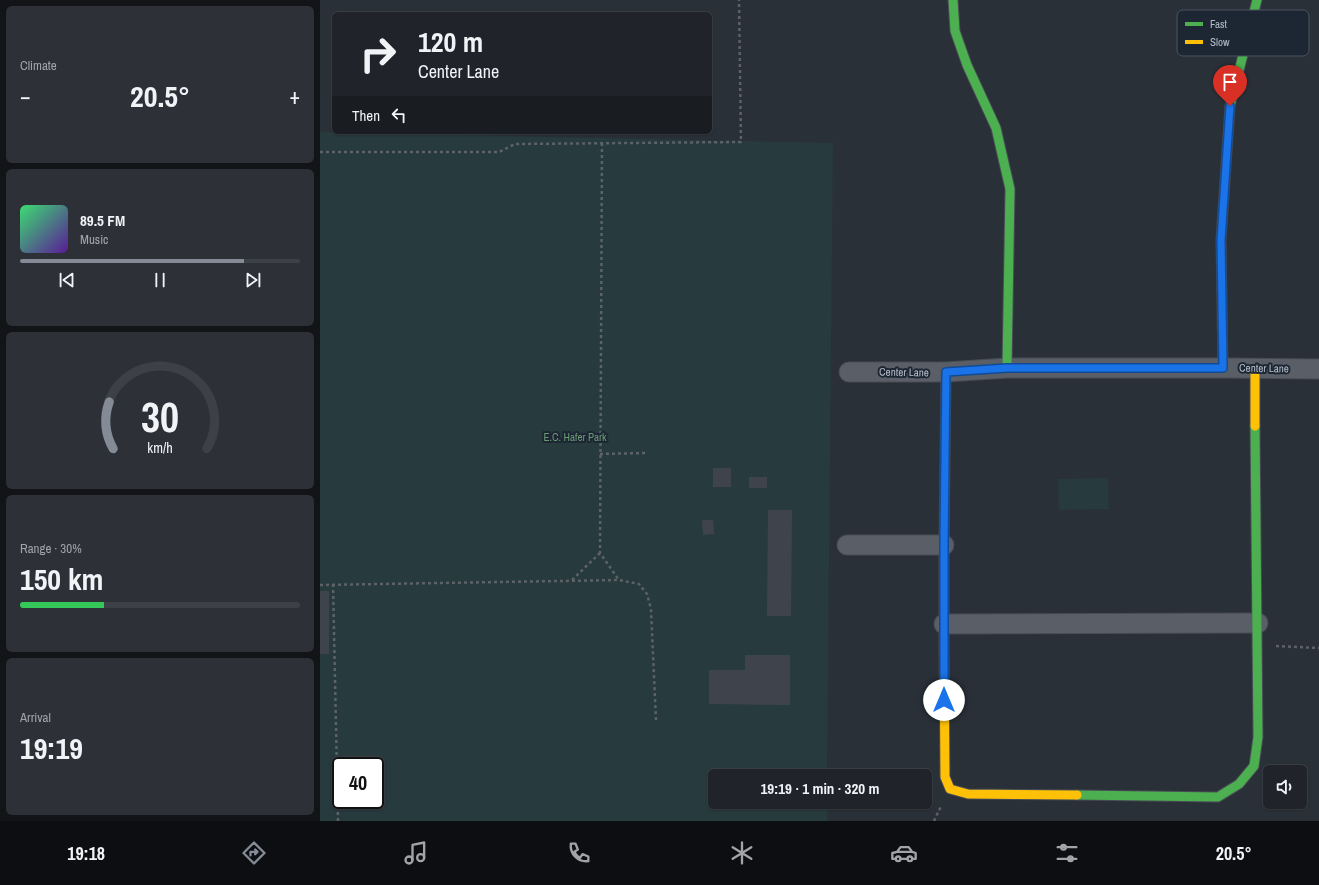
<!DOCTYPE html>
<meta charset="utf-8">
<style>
body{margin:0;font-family:"Archivo Narrow",sans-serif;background:#2d3036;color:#f1f3f6;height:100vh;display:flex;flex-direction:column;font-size:15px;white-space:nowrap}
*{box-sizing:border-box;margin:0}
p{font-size:13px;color:#a2a4a8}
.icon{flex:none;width:22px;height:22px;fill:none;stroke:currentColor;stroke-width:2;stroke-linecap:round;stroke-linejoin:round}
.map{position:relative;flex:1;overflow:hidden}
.panel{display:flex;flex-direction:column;gap:6px;padding:6px;background:#121417;width:320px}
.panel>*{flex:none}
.guide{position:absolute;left:12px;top:12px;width:380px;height:122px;border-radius:6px;box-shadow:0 1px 3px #0004,0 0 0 1px #3d4147;background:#20242a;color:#f1f3f6;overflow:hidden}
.controls{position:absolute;left:943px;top:765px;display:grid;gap:8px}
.controls a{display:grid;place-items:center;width:44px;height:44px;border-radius:6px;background:#20242a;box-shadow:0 1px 3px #0004,0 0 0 1px #3d4147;font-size:20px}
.speed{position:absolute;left:12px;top:757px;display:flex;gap:8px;font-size:20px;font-weight:700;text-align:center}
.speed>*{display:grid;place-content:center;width:52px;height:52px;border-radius:50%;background:#20242a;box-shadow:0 1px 3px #0004,0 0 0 1px #3d4147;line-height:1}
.speed .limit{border:2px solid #111;border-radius:6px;background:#fff;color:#111}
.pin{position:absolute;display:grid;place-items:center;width:34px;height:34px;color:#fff;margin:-41px -17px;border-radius:50% 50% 50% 0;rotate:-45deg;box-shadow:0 0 4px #0007}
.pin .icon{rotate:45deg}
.me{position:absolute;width:44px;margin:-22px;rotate:0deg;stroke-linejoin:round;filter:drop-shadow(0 0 3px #0008)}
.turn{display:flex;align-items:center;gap:14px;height:84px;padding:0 20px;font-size:18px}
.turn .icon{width:52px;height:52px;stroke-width:2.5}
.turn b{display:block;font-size:28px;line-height:34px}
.then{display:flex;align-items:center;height:38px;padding:0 20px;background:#0003;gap:8px;font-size:15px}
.big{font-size:30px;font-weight:800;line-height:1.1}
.panel .card{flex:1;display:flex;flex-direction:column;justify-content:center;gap:6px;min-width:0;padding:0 14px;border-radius:6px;background:#2d3036}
.panel .dial{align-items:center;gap:0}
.dial svg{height:104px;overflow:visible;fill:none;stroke:#3d4147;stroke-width:7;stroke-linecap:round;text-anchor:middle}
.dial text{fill:#f1f3f6;stroke:none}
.song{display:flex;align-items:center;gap:12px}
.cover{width:48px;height:48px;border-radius:6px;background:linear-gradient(135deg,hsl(140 70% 55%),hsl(270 70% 35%))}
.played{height:4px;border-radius:2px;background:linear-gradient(90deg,#848b96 80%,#3d4147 80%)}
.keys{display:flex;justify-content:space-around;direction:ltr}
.heat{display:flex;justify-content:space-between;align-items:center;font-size:22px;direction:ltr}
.charge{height:6px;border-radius:3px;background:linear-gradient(90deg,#34c759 30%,#3d4147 0)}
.trip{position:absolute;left:388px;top:769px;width:224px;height:40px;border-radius:6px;background:#20242a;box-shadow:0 1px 3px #0004,0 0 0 1px #3d4147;font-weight:800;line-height:40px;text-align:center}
.tabs{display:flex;height:64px;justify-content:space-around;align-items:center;background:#0d0e11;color:#a2a4a8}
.tabs .icon{width:28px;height:28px}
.tabs .current{color:#848b96}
.tabs b{font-size:18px;color:#f1f3f6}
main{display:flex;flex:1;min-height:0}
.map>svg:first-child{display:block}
.green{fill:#273a3e;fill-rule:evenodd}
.building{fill:#3f444c}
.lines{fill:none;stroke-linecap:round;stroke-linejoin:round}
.street-casing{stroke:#484c55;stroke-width:21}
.fast-casing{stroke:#484c55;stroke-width:11}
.slow-casing{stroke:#484c55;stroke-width:11}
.path{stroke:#5c6268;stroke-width:2.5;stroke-dasharray:3 3;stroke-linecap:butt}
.street{stroke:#5a5e66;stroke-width:19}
.fast{stroke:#4caf50;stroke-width:9}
.slow{stroke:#ffc107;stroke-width:9}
.route-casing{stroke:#114b97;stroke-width:10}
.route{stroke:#1a73e8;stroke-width:7}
.labels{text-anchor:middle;stroke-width:4;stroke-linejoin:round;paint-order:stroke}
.street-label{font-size:11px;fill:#b4bcc9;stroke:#1d2633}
.park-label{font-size:11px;fill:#6b9a76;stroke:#1d2633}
.key{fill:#1d2633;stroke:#4a5360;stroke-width:1}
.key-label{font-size:11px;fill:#b4bcc9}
</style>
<main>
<section class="panel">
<div class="card"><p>Climate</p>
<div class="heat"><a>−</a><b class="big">20.5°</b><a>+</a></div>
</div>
<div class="card">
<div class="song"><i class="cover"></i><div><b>89.5 FM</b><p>Music</p></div></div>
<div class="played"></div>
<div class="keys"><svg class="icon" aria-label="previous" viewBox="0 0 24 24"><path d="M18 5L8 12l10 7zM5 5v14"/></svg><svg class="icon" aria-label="pause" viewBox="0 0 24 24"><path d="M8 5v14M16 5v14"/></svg><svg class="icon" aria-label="next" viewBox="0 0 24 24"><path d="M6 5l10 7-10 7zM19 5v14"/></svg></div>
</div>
<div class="card dial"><svg viewBox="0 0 100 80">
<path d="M14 69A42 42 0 1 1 86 69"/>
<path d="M14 69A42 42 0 0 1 11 33" stroke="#848b96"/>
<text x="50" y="56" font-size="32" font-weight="700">30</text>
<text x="50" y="72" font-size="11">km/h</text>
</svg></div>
<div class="card"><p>Range · 30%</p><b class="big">150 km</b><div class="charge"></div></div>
<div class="card"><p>Arrival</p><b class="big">19:19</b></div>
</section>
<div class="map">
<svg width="999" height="821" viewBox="0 0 999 821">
<rect width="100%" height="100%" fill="#2a3038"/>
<!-- green -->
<path class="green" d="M0 132 513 143 507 776H395V802H507V821H0ZM21 766H55V800H21Z
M788 478 789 509 739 510 738 479Z"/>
<!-- building -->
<path class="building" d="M393 468H411V487H393Z
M429 477H447V488H429Z
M448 510H472L471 616H447Z
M382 520H393L394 534 383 535Z
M0 591H9V654H0Z
M425 655H470V705L389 704V670H425Z"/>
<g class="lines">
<defs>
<path id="street" d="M529 372H626L687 368H903L999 369
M527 545H624
M624 624 938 623"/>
<path id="fast" d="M633 0 635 31 647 65 676 128 690 189 687 368
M903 368 901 240 910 106 937 0
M624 646V545L626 372
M757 795 898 797 919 784 934 766 938 737 935 426"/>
<path id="slow" d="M935 369V426
M624 646 625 777 630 789 648 794 757 795"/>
</defs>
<!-- street casing -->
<use href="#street" class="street-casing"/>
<!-- fast casing -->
<use href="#fast" class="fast-casing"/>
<!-- slow casing -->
<use href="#slow" class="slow-casing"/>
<!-- path -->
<path class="path" d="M282 143 280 553 299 580
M0 152H179L195 144 421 142 419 0
M280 454 326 453
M252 580 280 553
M13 584 18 821
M0 585 299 580 319 584 327 594 331 609 336 721
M956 646 999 648
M614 821 621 806"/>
<!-- street -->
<use href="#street" class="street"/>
<!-- fast -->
<use href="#fast" class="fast"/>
<!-- slow -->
<use href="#slow" class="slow"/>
</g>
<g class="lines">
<defs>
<path id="route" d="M624 700V545L626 372 687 368H903L901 240 910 106"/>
</defs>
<!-- route casing -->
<use href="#route" class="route-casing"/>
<!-- route -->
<use href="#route" class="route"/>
</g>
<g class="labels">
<!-- street labels -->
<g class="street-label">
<text transform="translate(944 368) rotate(1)" y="4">Center Lane</text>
<text transform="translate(584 372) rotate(1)" y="4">Center Lane</text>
</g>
<!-- park labels -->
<g class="park-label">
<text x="255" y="441">E.C. Hafer Park</text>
</g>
</g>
<!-- legend -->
<rect x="857" y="10" width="132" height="46" rx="6" class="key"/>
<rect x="865" y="22" width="18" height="4" fill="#4caf50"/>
<rect x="865" y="40" width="18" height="4" fill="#ffc107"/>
<g class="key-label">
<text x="890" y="28">Fast</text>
<text x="890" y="46">Slow</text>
</g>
</svg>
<div class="controls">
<a><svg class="icon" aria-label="sound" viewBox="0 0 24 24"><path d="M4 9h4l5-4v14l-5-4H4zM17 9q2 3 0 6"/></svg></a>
</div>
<div class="speed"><div class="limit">40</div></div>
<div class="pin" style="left:910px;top:106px;background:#d93025"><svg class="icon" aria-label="arrive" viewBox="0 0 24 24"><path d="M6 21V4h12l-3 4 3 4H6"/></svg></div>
<svg class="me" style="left:624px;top:700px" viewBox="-20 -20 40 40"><circle r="19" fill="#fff"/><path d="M0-13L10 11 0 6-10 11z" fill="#1a73e8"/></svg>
<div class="trip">19:19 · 1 min · 320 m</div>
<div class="guide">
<div class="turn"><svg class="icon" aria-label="right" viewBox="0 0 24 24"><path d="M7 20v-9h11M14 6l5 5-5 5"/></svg><div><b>120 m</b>Center Lane</div></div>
<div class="then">Then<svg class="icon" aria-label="left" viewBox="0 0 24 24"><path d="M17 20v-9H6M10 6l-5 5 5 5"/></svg></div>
</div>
</div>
</main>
<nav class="tabs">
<b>19:18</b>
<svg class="icon current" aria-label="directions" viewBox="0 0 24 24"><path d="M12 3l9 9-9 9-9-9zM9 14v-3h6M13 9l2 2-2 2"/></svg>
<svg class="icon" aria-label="music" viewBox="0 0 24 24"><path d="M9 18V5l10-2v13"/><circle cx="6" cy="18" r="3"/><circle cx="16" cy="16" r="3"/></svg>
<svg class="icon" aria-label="phone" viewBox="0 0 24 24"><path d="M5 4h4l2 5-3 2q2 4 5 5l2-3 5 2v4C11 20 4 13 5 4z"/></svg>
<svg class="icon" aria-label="climate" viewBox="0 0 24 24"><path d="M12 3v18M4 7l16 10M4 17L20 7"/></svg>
<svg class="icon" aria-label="car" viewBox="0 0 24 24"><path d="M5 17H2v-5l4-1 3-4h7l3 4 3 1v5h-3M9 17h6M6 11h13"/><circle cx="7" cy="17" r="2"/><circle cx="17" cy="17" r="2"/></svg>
<svg class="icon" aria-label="filters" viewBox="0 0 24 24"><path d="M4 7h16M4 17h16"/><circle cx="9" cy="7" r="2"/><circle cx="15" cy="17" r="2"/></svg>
<b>20.5°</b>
</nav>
